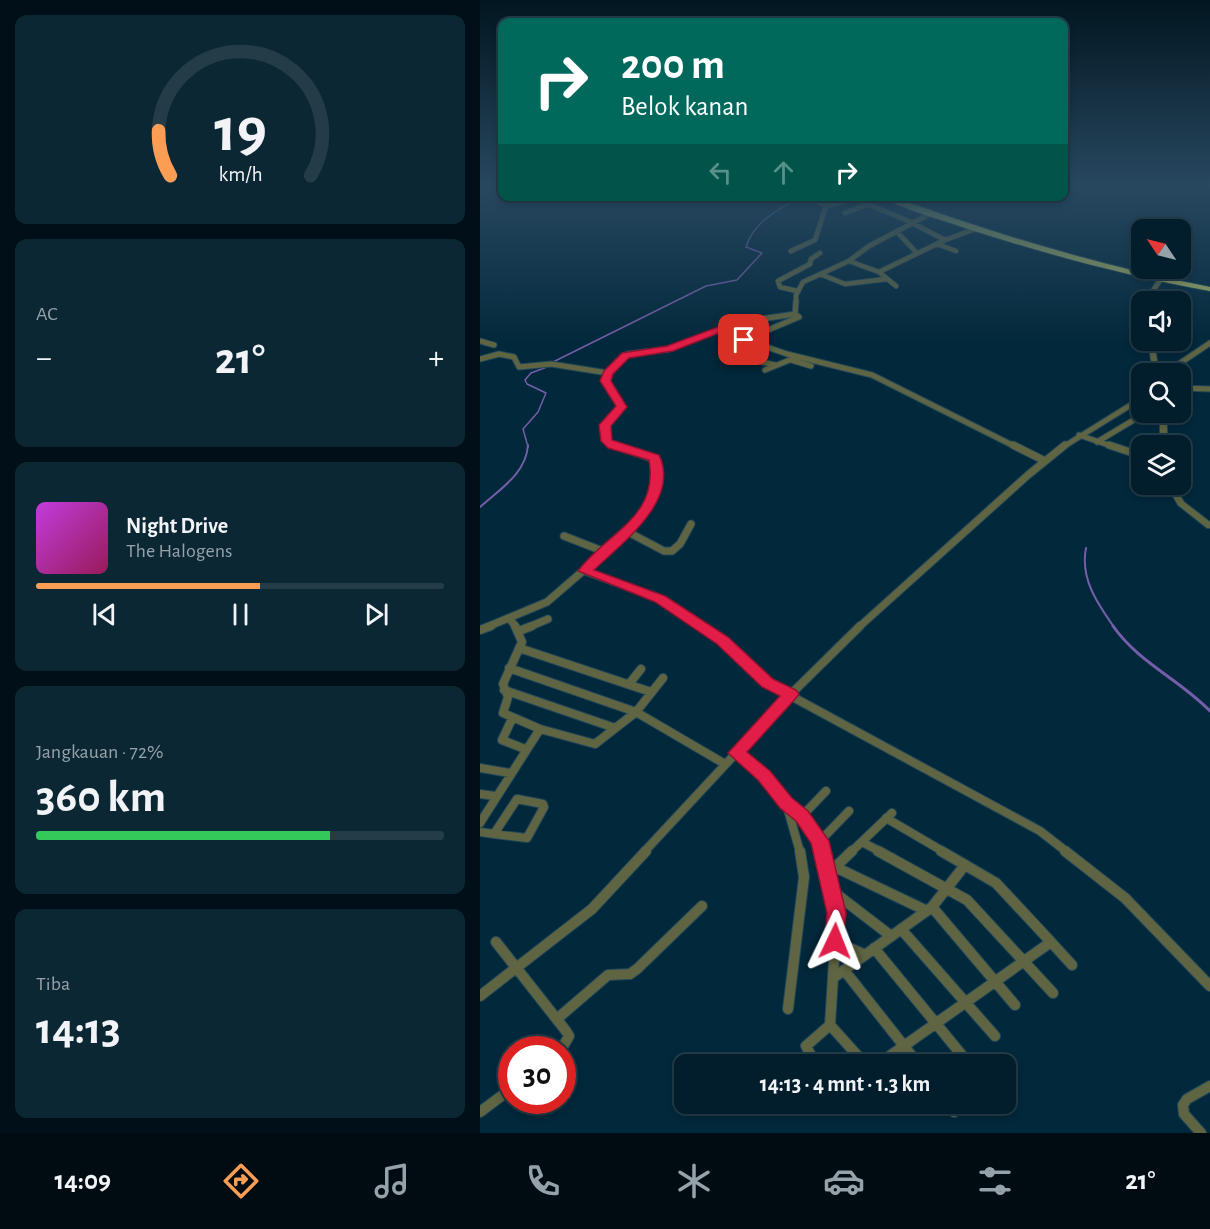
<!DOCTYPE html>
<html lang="id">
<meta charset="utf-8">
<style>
body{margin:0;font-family:"Alegreya Sans",sans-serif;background:#0c2734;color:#f1f3f6;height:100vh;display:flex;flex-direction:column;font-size:22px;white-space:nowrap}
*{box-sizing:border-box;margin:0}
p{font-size:20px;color:#96a2a9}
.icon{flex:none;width:33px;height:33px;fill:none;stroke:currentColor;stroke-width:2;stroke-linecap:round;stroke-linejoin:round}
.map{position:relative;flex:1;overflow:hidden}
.panel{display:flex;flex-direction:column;gap:15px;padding:15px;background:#011018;width:480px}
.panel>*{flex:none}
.guide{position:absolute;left:18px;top:18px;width:570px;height:183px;border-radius:12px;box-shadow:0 3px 9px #0003,0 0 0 2px #233c48;background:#00695c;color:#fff;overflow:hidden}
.needle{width:39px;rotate:305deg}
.fabs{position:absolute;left:651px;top:219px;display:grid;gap:12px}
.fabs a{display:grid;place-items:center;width:60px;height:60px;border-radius:12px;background:#021e2c;box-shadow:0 3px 9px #0003,0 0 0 2px #233c48;font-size:30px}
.speed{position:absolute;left:18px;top:1036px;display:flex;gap:12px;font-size:30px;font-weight:700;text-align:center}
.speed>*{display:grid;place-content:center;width:78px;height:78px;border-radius:50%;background:#021e2c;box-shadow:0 3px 9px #0003,0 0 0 2px #233c48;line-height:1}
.speed .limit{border:9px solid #d22;background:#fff;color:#111}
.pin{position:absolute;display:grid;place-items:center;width:51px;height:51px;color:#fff;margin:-26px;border-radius:12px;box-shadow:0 3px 9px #0006}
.me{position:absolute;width:66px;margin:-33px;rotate:2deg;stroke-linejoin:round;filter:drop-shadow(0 0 4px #0008)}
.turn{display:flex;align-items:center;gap:21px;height:126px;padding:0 24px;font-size:27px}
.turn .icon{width:78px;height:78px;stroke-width:2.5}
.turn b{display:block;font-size:42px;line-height:51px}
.lanes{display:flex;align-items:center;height:57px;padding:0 24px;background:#0003;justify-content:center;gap:30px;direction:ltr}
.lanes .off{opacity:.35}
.big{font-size:45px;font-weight:600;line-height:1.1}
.panel .card{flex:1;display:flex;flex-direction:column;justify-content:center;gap:9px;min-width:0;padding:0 21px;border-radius:12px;background:#0c2734}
.panel .dial{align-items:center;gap:0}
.dial svg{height:156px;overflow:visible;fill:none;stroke:#233c48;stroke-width:7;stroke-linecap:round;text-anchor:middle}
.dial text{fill:#f1f3f6;stroke:none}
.song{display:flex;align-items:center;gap:18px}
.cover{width:72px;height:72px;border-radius:9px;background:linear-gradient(135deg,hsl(290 70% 55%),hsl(330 70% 35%))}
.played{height:6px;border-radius:3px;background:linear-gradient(90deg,#fc9d54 55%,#233c48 55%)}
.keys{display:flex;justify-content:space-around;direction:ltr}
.heat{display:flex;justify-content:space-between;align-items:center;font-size:33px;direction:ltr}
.charge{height:9px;border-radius:4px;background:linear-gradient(90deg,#34c759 72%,#233c48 0)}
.trip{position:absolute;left:194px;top:1054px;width:342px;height:60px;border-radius:12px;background:#021e2c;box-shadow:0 3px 9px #0003,0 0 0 2px #233c48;font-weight:600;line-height:60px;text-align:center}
.menu{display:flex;height:96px;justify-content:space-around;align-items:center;background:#010c12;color:#96a2a9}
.menu .icon{width:42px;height:42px}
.menu .active{color:#fc9d54}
.menu b{font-size:27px;color:#f1f3f6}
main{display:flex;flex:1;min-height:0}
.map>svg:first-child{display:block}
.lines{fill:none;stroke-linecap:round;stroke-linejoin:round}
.stream-far2{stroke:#745ea9;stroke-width:1.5}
.stream-far1{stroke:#745ea9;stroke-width:2}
.stream{stroke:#745ea9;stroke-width:3}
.minor-far4-casing{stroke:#21465a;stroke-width:6}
.minor-far3-casing{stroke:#21465a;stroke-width:7}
.minor-far2-casing{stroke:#21465a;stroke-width:9}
.minor-far1-casing{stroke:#21465a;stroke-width:10}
.minor-casing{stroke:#21465a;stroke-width:12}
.tertiary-casing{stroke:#21465a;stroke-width:2}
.trunk-casing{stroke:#21465a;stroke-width:2}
.minor-far4{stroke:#5f6542;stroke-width:4.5}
.minor-far3{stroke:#5f6542;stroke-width:5}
.minor-far2{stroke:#5f6542;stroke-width:7}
.minor-far1{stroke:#5f6542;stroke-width:8}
.minor{stroke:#5f6542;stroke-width:10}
.tertiary{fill:#5f6542;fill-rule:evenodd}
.trunk{fill:#a6b260;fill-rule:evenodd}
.route{fill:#e11d48;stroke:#92132f;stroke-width:1.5}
</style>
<main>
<section class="panel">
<div class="card dial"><svg viewBox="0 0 100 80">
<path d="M14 69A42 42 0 1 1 86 69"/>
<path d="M14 69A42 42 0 0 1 8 46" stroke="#fc9d54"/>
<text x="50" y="56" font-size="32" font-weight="700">19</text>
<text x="50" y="72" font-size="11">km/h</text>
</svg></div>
<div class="card"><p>AC</p>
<div class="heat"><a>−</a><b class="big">21°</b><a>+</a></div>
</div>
<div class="card">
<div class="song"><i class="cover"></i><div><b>Night Drive</b><p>The Halogens</p></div></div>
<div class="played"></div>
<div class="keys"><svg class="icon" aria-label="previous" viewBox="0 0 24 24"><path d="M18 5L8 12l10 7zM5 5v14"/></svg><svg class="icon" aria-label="pause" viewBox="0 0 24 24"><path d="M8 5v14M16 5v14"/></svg><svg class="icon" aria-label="next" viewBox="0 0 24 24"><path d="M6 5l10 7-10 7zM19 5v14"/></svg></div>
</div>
<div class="card"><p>Jangkauan · 72%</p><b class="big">360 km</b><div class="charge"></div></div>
<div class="card"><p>Tiba</p><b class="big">14:13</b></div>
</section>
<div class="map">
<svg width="730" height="1133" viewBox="0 0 730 1133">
<rect width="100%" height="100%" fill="#02283b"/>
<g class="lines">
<!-- stream-far2 -->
<path class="stream-far2" d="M71 363 226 286 257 280 282 253 266 247C273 224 294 212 314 200L311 196
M48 447 43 429 58 412 66 393 47 384 45 380 51 373 67 367"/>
<!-- stream-far1 -->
<path class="stream-far1" d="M0 507C20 489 46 474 48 445
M606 548C600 578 617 603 634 627"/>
<!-- stream -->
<path class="stream" d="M633 626C659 663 699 679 730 711"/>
<defs>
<path id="minor-far4" d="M328 196 346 206
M368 196 426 220 465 240 399 272
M423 202 441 196
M365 213 386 205
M418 233 436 252
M465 240 495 229
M457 244 476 251
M311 251 335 240 346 206 386 196
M369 261 399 272 416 286
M340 274 365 284 407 279
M317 291 300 287 298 281 330 264 331 259 340 253
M316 302V295L323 282 369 261 389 246 450 214"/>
<path id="minor-far3" d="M238 330 307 354 392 375 536 447
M264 340 319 317 315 314
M0 341 14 345
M0 359 19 354 34 357 39 367 71 364 128 373
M311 360 331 366
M282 362 295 365
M285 370 317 357
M684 374 730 343
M700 388 730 389
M599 435 634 447
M617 442 667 412
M140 447 128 443 124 427 142 407 125 381 138 361 148 354 189 349 261 322 315 314 316 301
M583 447 662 398"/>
<path id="minor-far2" d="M533 445 565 461
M629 445 662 456
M148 532 184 551H192L200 544 211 524
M84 536 125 552
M105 571 181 599 222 627
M29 618 36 627
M7 627 67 602 148 532 163 515 176 488 177 460 135 445
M49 627 68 619
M379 627 548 475 585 445"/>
<path id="minor-far1" d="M220 626 243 641 287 683 560 831 587 852
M0 630 11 626
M39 631 52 626
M39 648 171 692
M29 668 156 712 245 764
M149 684 161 669
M24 690 135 728
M32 719 22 740 45 749
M60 729 115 744 156 712 183 678
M256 753 322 816 346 791
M0 768 30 773
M0 794 15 796
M37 799 63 804 64 807 47 838 14 834Z
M306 803 320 852
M322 816 340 841 369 811
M406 818 464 852
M0 823 60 729 23 713 28 697 23 684 42 642 35 626
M0 832 14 834
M340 841 343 852
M382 842 401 852
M164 852 311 694 380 626
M371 852 412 813"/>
<path id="minor" d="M342 851 348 874 372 851
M398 851 487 900 573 993
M461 851 487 866
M585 851 645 898 730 986
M355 867 447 911
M351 890 411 936
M452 907 535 1005
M421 929 515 1036
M355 941 385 955
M16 942 86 1031 89 1036 81 1050
M571 942 592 965
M394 948 490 1065
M364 970 439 1065
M353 978 452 907 485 865 516 883 571 942 397 1065
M0 996 112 909 166 851
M308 1009 324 877 320 851
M78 1018 128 975 150 974 157 969 222 906
M350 1025 386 1065
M336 1065 326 1046 350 1025 357 913 348 874
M417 1104 419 1108
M468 1104 474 1112
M335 1109 342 1104
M0 1112 32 1088
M721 1133 704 1114 703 1105 707 1099 730 1086"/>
<path id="tertiary" d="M678 279 683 280 668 302H663Z
M668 340H674L679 374H673Z
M680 412H686L688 446H680Z
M686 484H693L704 502 730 522V528H727L698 505Z"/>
<path id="trunk" d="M399 196H410C515 234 620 266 730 287V291C647 276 566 254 485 228 457 218 425 210 399 196Z"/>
</defs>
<!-- minor-far4 casing -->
<use href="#minor-far4" class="minor-far4-casing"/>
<!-- minor-far3 casing -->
<use href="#minor-far3" class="minor-far3-casing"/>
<!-- minor-far2 casing -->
<use href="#minor-far2" class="minor-far2-casing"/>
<!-- minor-far1 casing -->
<use href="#minor-far1" class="minor-far1-casing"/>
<!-- minor casing -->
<use href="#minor" class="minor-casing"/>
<!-- tertiary casing -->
<use href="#tertiary" class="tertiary-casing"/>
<!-- trunk casing -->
<use href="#trunk" class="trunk-casing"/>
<!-- minor-far4 -->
<use href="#minor-far4" class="minor-far4"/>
<!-- minor-far3 -->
<use href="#minor-far3" class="minor-far3"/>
<!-- minor-far2 -->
<use href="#minor-far2" class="minor-far2"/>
<!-- minor-far1 -->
<use href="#minor-far1" class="minor-far1"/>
<!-- minor -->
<use href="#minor" class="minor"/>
<!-- tertiary -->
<use href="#tertiary" class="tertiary"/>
<!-- trunk -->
<use href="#trunk" class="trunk"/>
</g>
<!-- sky -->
<linearGradient id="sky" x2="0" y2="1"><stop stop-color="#011620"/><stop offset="0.54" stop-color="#284860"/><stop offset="1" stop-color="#284860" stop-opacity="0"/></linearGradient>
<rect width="730" height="344" fill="url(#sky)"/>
<!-- route -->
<path class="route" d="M238 327 269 340 264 343 239 333 193 351 149 358 133 374 131 381 147 407 131 426 132 440 179 455C201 500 142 543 114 570L185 596 248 637 293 679 316 690 319 694 316 698 267 752 290 771 312 798 328 811 349 841 366 913 362 947 355 950 348 947 345 941 347 913 331 843 316 821 300 808 278 780 248 753 300 696 282 687 237 644 175 602 98 571C127 532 179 518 169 460L128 448 121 441 119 425 136 406 120 381 124 371 142 353 187 346Z"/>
</svg>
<div class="fabs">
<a><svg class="needle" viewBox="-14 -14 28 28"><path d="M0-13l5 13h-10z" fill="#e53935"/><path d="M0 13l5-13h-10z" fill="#96a2a9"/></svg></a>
<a><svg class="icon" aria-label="sound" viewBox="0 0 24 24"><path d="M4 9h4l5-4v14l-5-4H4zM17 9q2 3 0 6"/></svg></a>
<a><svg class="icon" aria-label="search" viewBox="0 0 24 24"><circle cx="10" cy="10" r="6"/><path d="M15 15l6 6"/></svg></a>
<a><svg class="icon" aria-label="layers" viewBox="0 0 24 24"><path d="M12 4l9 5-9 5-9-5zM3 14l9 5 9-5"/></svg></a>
</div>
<div class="speed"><div class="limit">30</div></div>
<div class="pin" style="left:264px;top:340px;background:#d93025"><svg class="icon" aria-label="arrive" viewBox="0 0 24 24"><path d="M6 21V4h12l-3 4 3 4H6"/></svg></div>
<svg class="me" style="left:355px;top:941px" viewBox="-20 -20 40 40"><path d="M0-17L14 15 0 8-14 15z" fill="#e11d48" stroke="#fff" stroke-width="4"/></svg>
<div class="trip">14:13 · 4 mnt · 1.3 km</div>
<div class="guide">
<div class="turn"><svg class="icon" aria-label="right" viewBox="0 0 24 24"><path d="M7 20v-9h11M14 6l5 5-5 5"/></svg><div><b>200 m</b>Belok kanan</div></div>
<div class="lanes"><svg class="icon off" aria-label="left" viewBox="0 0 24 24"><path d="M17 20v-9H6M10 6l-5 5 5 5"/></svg><svg class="icon off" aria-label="ahead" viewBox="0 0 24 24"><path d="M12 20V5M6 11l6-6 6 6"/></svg><svg class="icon" aria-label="right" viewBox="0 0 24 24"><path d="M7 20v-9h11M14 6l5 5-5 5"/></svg></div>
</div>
</div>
</main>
<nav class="menu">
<b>14:09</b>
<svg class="icon active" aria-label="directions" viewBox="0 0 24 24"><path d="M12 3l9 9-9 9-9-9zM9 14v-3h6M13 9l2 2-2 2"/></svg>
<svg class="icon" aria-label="music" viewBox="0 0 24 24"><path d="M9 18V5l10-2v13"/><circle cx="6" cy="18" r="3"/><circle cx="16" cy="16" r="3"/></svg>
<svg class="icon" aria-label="phone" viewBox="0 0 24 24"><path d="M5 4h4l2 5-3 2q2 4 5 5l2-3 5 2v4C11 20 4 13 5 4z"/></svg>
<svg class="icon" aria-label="climate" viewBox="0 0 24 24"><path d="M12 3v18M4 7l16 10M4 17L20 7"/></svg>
<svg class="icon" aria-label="car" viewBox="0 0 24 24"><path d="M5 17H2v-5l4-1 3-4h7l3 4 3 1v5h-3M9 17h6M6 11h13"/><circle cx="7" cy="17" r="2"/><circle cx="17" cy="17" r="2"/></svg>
<svg class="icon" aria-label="filters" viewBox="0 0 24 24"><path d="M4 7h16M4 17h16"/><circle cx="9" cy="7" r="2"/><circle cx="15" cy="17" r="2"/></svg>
<b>21°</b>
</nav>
